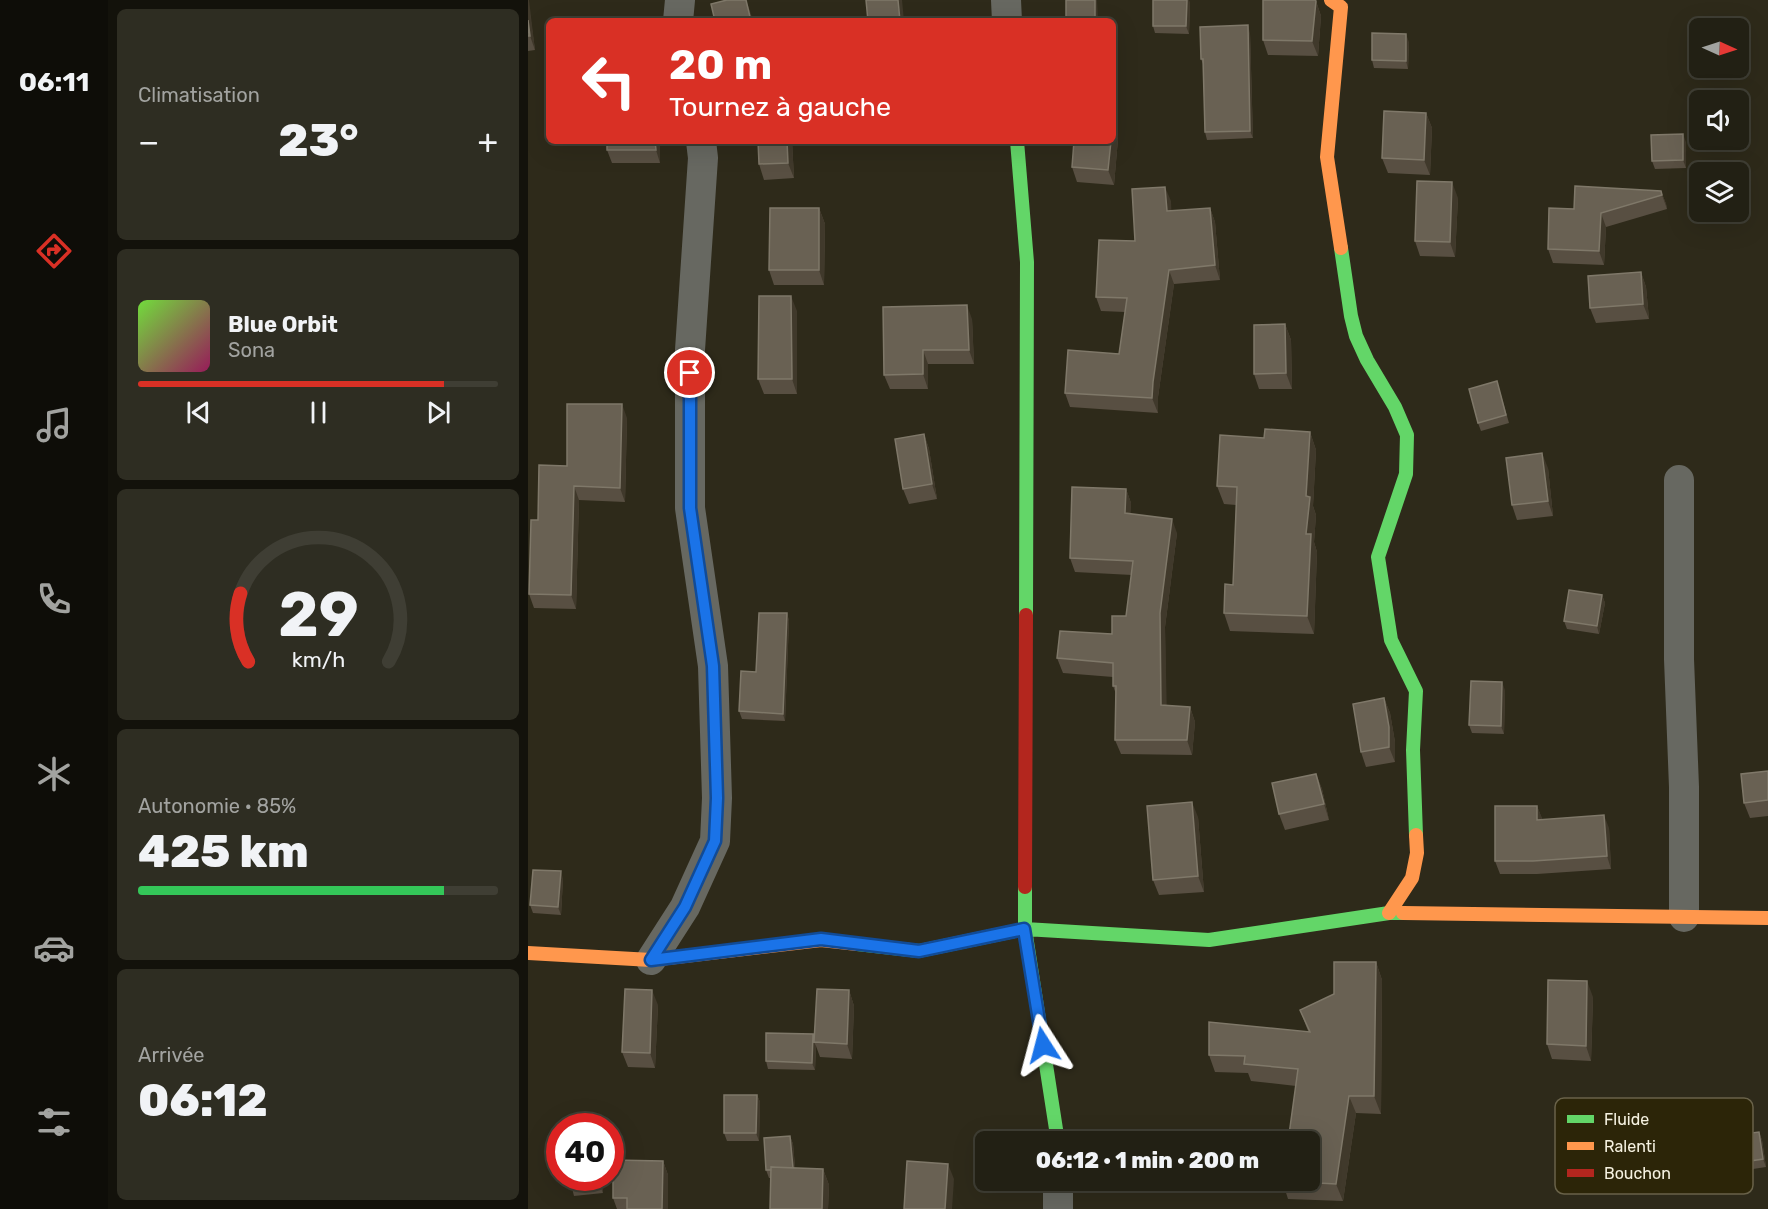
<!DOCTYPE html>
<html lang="fr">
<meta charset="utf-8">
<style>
body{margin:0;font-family:Rubik,sans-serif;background:#2e2d22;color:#f1f3f6;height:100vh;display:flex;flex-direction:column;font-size:22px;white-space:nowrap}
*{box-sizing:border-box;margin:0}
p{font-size:20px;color:#a2a3a0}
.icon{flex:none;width:33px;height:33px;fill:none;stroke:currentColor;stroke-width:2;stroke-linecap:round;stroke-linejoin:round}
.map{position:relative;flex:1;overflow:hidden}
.details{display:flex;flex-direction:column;gap:9px;padding:9px;background:#13120b;width:420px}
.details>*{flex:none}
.top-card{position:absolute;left:18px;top:18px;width:570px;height:126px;border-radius:9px;box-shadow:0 6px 24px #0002,0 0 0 2px #3f3e34;background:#d93025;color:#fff;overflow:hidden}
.needle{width:39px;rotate:93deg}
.fabs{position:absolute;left:1161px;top:18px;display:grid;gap:12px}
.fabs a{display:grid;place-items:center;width:60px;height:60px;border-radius:9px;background:#222014;box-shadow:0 6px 24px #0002,0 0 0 2px #3f3e34;font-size:30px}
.speed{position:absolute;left:18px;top:1113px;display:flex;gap:12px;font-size:30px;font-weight:700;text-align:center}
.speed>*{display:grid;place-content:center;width:78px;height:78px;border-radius:50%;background:#222014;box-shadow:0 6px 24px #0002,0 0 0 2px #3f3e34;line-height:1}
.speed .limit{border:9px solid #d22;background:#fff;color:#111}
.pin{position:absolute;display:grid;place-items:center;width:51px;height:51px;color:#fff;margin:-26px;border:3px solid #fff;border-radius:50%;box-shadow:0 2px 6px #0007}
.me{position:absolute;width:66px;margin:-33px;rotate:351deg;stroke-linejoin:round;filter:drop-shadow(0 0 4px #0008)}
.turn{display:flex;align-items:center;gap:21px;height:126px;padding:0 24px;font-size:27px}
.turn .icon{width:78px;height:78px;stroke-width:2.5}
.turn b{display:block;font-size:42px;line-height:51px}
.big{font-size:45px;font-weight:800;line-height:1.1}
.details .tile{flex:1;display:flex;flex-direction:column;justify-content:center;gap:9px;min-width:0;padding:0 21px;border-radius:9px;background:#2e2d22}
.details .dial{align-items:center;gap:0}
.dial svg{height:156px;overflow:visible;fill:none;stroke:#3f3e34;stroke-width:7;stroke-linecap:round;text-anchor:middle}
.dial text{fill:#f1f3f6;stroke:none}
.song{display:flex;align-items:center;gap:18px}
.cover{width:72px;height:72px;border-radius:9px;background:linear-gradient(135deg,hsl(100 70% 55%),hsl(330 70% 35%))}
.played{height:6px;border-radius:3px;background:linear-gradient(90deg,#d93025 85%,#3f3e34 85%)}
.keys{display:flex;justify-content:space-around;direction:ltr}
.heat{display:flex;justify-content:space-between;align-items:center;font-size:33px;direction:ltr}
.charge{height:9px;border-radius:4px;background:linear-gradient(90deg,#34c759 85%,#3f3e34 0)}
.trip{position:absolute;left:447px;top:1131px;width:345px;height:60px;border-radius:9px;background:#222014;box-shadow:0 6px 24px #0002,0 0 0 2px #3f3e34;font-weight:800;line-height:60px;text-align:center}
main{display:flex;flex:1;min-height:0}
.dock{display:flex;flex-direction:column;width:108px;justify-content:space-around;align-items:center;background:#0e0d08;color:#a2a3a0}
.dock .icon{width:42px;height:42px}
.dock .active{color:#d93025}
.dock b{font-size:27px;color:#f1f3f6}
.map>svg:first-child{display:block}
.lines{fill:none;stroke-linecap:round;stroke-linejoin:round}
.street{stroke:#676861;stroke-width:30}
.fast{stroke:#63d668;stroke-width:14}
.slow{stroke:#ff974d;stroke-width:14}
.jam{stroke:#b3261e;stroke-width:14}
.wall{fill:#584f42}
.shaded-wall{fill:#40392b}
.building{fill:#696153;stroke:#7f7869;stroke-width:1.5}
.route-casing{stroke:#114b97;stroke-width:15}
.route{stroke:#1a73e8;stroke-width:10}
.key{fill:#2c2508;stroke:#696249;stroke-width:1.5}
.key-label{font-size:16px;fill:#f6f2e1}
</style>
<main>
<nav class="dock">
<b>06:11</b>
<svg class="icon active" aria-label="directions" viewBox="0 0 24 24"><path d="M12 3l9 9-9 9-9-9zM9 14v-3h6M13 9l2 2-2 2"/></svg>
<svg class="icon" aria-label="music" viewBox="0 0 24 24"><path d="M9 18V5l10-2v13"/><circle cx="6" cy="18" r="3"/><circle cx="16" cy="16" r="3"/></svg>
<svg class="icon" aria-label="phone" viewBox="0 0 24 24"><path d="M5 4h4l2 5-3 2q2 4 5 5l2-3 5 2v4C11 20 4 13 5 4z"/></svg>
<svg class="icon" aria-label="climate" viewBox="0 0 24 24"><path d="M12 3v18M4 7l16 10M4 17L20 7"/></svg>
<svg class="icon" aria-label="car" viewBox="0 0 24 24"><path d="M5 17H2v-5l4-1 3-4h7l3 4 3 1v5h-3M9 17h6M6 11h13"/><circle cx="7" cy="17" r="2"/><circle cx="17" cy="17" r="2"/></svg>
<svg class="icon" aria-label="filters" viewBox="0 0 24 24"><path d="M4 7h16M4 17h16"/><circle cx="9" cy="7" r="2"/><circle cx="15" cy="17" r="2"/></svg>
</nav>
<section class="details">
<div class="tile"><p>Climatisation</p>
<div class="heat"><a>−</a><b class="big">23°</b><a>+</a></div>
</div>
<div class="tile">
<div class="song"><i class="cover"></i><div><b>Blue Orbit</b><p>Sona</p></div></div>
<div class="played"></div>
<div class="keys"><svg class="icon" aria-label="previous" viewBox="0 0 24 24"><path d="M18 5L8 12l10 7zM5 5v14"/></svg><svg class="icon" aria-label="pause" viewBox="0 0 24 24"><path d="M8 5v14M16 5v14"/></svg><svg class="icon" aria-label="next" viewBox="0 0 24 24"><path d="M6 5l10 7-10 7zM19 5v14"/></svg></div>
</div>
<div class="tile dial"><svg viewBox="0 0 100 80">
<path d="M14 69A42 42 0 1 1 86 69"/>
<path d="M14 69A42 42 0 0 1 10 34" stroke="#d93025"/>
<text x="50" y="56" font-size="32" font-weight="700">29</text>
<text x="50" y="72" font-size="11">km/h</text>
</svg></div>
<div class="tile"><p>Autonomie · 85%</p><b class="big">425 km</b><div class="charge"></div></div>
<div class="tile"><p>Arrivée</p><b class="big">06:12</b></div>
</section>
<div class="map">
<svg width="1240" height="1209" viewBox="0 0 1240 1209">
<rect width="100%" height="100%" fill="#2e2a1a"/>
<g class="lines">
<!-- street -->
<path class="street" d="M478 0 479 21
M150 21 152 0
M1151 480V659L1156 787V917
M123 960 157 907 187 841 189 798 185 666 162 508V350L175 158 173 141
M530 1180V1209"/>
<!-- fast -->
<path class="fast" d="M489 141 499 262 498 615
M813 248 823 316 828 336 839 360 867 407 879 435 878 474 850 557 863 640 888 691 885 750 888 835
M497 887V929L530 1142
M329 944 391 951 497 929 681 940 861 913H875"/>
<!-- slow -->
<path class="slow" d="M803 0 813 7 799 157 813 248
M861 913 884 878 889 853 888 835
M875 913 1240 918
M0 953 123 960 293 940 329 944"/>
<!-- jam -->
<path class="jam" d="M497 887 498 615"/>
</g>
<!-- wall -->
<path class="wall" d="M0 0 7 50 0 51Z
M788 1 793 16 790 56 740 55 735 40Z
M662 2 661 34 627 33 625 26Z
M722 33 725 138 679 140 677 132 675 64 673 59Z
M881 42 880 69 846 68 844 60Z
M898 113 904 128 902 175 860 173 854 158Z
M585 126 590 139 586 185 549 182 544 167 585 141Z
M132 141V163H84L79 150Z
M264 141 266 178 236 180 231 164Z
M1158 142V168L1127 169 1124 161Z
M1133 191 1138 204 1139 209 1078 227 1076 265 1025 263 1020 249 1046 209Z
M930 198 927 257 892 256 887 241Z
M643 201V211L682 208 687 222 692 280 646 284 630 397V413L542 407 537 393 591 354 597 312 573 311 568 297 607 241Z
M291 208 297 224 296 285H246L241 270Z
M1113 272 1118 287 1121 319 1068 323 1062 308Z
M355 307 444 319 446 364H400V389H362L356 375Z
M269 311V394H236L230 379Z
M757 324 763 340 764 389H731L726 374Z
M969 381 981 423 953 431 950 423Z
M99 418 97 502 51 500 48 609 6 608 1 594 10 520 39 466Z
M782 432 788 450 785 506 788 515 786 542 789 552 786 634 702 631 696 613 705 585 708 505 696 504 689 486 736 438Z
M396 434 401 449 409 499 381 504 375 489Z
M1020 468 1025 516 989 520 984 505Z
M598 489 603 503 602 514 649 533 637 627 638 706 662 707 667 722 664 755 593 754 587 740 588 694 585 686V677L535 673 529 658 584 634 598 616 604 575 547 572 542 558Z
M1074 595 1077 603 1071 634 1039 629 1036 621Z
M259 613 261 621 257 721 214 719 211 711 228 672Z
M977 690 976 734 944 733 941 725Z
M856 698 862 713 867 742V762L838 767 833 752Z
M1240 771V816L1222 818 1216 803Z
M788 774 794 789 801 820 757 830 751 814Z
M1009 806 1014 819 1081 828 1083 869 1009 874H972L967 861Z
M670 817 676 892 631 895 625 880Z
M35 879 33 915 5 913 2 905Z
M848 962 854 980 853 1114 828 1113 815 1201 760 1199 754 1180 768 1086 723 1081 720 1073 687 1072 681 1055 780 1031 772 1010 806 994Z
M321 990 326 1006 324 1059 292 1057 288 1046 287 1070 240 1069 238 1061 287 1038Z
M1065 997 1063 1061 1024 1059 1019 1044Z
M130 1005 127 1068 100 1067 94 1052Z
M229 1095 232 1102 231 1141H199L196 1133Z
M1231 1132 1234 1140 1238 1167 1199 1173 1196 1165Z
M262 1136 265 1144 267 1168 295 1169 301 1185 300 1209H242L243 1178H241L238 1170Z
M135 1161 140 1175V1209H89L85 1198Z
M43 1178H73L75 1193 46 1196 44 1188Z"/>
<!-- shaded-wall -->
<path class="shaded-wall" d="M0 0H1L7 50 2 36 0 20Z
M218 0 222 11 225 21H223Z
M370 0H374L376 21H372Z
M567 0H569L570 21H567Z
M659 0H661L662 2 661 34 658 26Z
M788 1 793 16 790 56 784 41Z
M720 25 722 33 725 138 722 131Z
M878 34 881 42 880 69 878 61Z
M898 113 904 128 902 175 896 160Z
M585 126 590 139 586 185 580 170 583 141H585Z
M1155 134 1158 142V168L1155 160Z
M127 141H132V163L128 150Z
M259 141H264L266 178 260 163Z
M924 182 930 198 927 257 922 242Z
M637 187 643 201 644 226 639 211Z
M1133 191 1138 204 1139 209 1134 195Z
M291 208 297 224 296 285 291 270Z
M682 208 687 222 692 280 687 265Z
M1073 213 1078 227 1076 265 1071 251Z
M641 270 646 284 630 397V413L624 398 625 382Z
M1113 272 1118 287 1121 319 1115 304Z
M263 296 269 311V394L264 379Z
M439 305 444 319 446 364 441 350Z
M757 324 763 340 764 389 758 373Z
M395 350 400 364V389L395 374Z
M94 404 99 418 97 502 92 488Z
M782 432 788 450 785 506 788 515 786 542 789 552 786 634 779 616 778 496Z
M396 434 401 449 409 499 404 484Z
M1014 453 1020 468 1025 516 1020 501Z
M46 486 51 500 48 609 43 595Z
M598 489 603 503 602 527 597 513Z
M644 519 649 533 637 627 639 719 633 705 632 613Z
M1074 595 1077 603 1071 634 1069 626Z
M259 613 261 621 257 721 255 714Z
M974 682 977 690 976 734 973 726Z
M856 698 862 713 867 742V762L861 747Z
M662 707 667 722 664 755 659 740Z
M788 774 794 789 801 820 796 804Z
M664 802 670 817 676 892 670 876Z
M1009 806 1014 818 1013 832 1009 820Z
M1076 815 1081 828 1083 869 1079 856Z
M33 871 35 879 33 915 30 907Z
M848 962 854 980 853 1114 846 1096Z
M1059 981 1065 997 1063 1061 1058 1046Z
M124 990 130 1005 127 1068 122 1053Z
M321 990 326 1006 324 1059 319 1044Z
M285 1034 288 1042H286L288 1046 287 1070 284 1063Z
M229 1095 232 1102 231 1141 228 1133Z
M821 1096 828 1113 815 1201 808 1184Z
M1231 1132 1234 1140 1238 1167 1235 1159Z
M262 1136 265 1144 268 1176 265 1168Z
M135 1161 140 1175V1209H134Z
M420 1164 426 1179 424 1209H417Z
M295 1169 301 1185 300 1209H294Z
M71 1178H73L75 1193 72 1186Z"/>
<!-- building -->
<path class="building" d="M199 0H218L223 21H187L183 4Z
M338 0H370L372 21H340Z
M538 0H567V21H538Z
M625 0H659L658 26H625Z
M735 0H787L788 1 784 41 735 40Z
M0 20 2 36H0Z
M720 25 722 131 677 132 675 59H673L672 27Z
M844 33 878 34V61L844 60Z
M856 111 898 113 896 160 854 158Z
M1155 134V160L1124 161 1123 135Z
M79 141H127L128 150H79Z
M230 141H259L260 163 231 164Z
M546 141H583L580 170 544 167Z
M889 181 924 182 922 242 887 241Z
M1047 186 1133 191 1134 195 1073 213 1071 251 1020 249 1021 208 1046 209Z
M637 187 639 211 682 208 687 265 641 270 625 382 624 398 537 393 540 350 591 354 599 298 568 297 571 240 607 241 604 189Z
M242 208H291V270H241Z
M1113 272 1115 304 1062 308 1060 276Z
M231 296H263L264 379H230Z
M439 305 441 350H395V374L356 375 355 307Z
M757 324 758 373 726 374V325Z
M969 381 978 415 950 423 941 389Z
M39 404H94L92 488 46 486 43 595 1 594 3 520H10L11 465 39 466Z
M737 429 782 432 778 496 782 497 778 534H783L779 616 696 613 697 584 705 585 709 487 689 486 692 435 736 438Z
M396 434 404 484 375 489 367 439Z
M1014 453 1020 501 984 505 978 458Z
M544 487 598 489 597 513 644 519 632 613 633 705 662 707 659 740H587L588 686H585V663L529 658 532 631 584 634V616H598L605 561 542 558Z
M1041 590 1074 595 1069 626 1036 621Z
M231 613H259L255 714 211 711 213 671 228 672Z
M943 681 974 682 973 726 941 725Z
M856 698 861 727V747L833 752 825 704Z
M1240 771V800L1216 803 1213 774Z
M788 774 796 804 751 814 744 783Z
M664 802 670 876 625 880 619 806Z
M967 806H1009V820L1076 815 1079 856 1005 861H967Z
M5 870 33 871 30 907 2 905Z
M806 962H848L846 1096H821L808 1184 754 1181 782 1180V1142H760L770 1069 716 1064 717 1056 681 1055V1022L782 1032 772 1010 806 994Z
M1020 980 1059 981 1058 1046 1019 1044Z
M97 989 124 990 122 1053 94 1052Z
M289 989 321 990 319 1044 286 1042Z
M238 1033 285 1034 284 1063 238 1061Z
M196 1095H229L228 1133H196Z
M1231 1132 1235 1159 1196 1165 1192 1137Z
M262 1136 265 1168 243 1167V1170H238L236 1138Z
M85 1160 135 1161 134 1209H99V1198H85Z
M379 1161 420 1164 417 1209H376Z
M243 1167 295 1169 294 1209H242Z
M43 1178H71L72 1186 44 1188Z"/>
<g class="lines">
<defs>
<path id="route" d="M162 373V508L185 666 189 798 187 841 157 907 123 960 293 939 391 951 496 929 515 1045"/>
</defs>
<!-- route casing -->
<use href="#route" class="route-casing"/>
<!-- route -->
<use href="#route" class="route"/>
</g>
<!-- legend -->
<rect x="1027" y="1098" width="198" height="96" rx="9" class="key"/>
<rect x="1039" y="1115" width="27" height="8" fill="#63d668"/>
<rect x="1039" y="1142" width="27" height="8" fill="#ff974d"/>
<rect x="1039" y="1169" width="27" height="8" fill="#b3261e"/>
<g class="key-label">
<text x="1076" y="1125">Fluide</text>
<text x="1076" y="1152">Ralenti</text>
<text x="1076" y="1179">Bouchon</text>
</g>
</svg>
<div class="fabs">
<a><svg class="needle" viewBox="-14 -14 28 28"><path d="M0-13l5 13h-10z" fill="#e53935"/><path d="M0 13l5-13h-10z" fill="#a2a3a0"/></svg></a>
<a><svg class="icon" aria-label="sound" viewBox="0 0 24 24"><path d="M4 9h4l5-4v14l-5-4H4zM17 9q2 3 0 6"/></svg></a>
<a><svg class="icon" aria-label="layers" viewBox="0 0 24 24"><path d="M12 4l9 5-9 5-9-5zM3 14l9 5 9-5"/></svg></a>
</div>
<div class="speed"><div class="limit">40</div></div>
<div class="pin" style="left:162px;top:373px;background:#d93025"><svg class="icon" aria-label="arrive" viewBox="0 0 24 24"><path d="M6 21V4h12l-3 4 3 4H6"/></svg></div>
<svg class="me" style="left:515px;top:1045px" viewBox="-20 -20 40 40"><path d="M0-17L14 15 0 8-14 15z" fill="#1a73e8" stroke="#fff" stroke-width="4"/></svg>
<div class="trip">06:12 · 1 min · 200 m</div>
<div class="top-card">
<div class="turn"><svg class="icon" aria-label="left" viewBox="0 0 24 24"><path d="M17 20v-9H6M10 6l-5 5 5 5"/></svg><div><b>20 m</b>Tournez à gauche</div></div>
</div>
</div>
</main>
